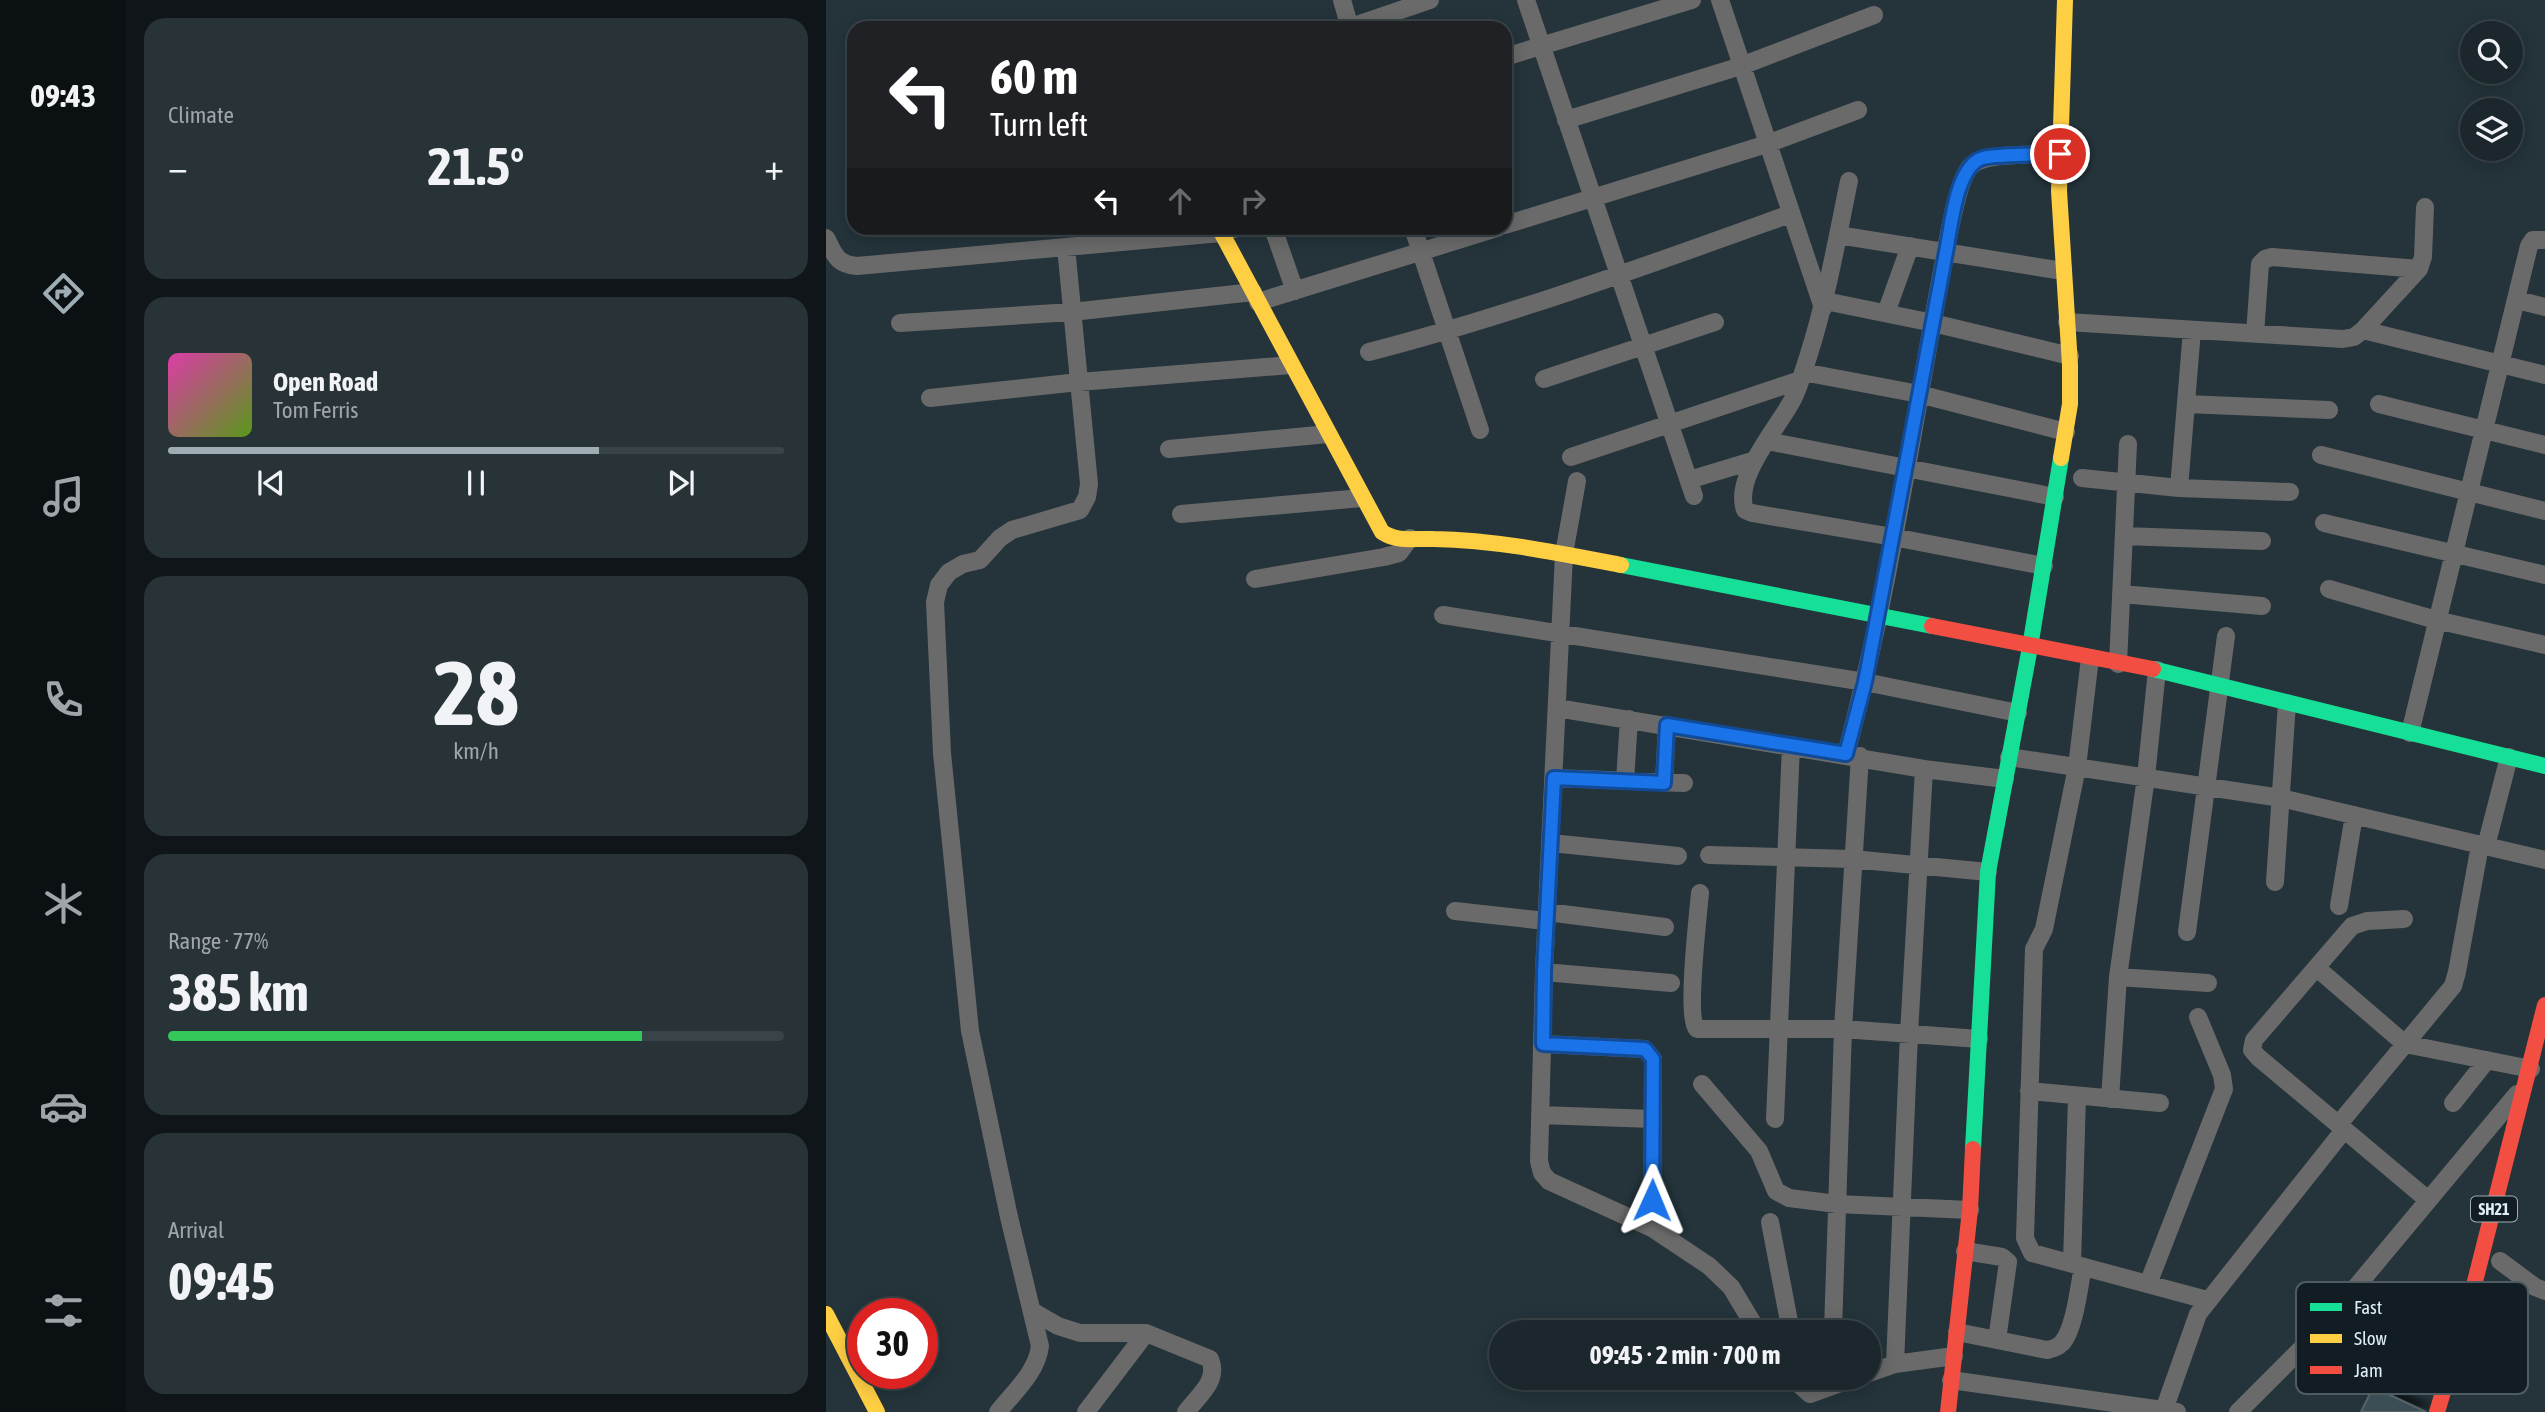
<!DOCTYPE html>
<meta charset="utf-8">
<style>
body{margin:0;font-family:"Asap Condensed",sans-serif;background:#283338;color:#f1f3f6;height:100vh;display:flex;flex-direction:column;font-size:26px;white-space:nowrap}
*{box-sizing:border-box;margin:0}
p{font-size:23px;color:#a0a5a9}
.icon{flex:none;width:38px;height:38px;fill:none;stroke:currentColor;stroke-width:2;stroke-linecap:round;stroke-linejoin:round}
.map{position:relative;flex:1;overflow:hidden}
.side{display:flex;flex-direction:column;gap:18px;padding:18px;background:#0f1518;width:700px}
.side>*{flex:none}
.banner{position:absolute;left:21px;top:21px;width:665px;height:214px;border-radius:21px;box-shadow:0 4px 18px #0003,0 0 0 2px #394448;background:#202124;color:#fff;overflow:hidden}
.tools{position:absolute;left:1634px;top:21px;display:grid;gap:14px}
.tools a{display:grid;place-items:center;width:63px;height:63px;border-radius:50%;background:#1b272c;box-shadow:0 4px 18px #0003,0 0 0 2px #394448;font-size:35px}
.speed{position:absolute;left:21px;top:1298px;display:flex;gap:14px;font-size:35px;font-weight:700;text-align:center}
.speed>*{display:grid;place-content:center;width:91px;height:91px;border-radius:50%;background:#1b272c;box-shadow:0 4px 18px #0003,0 0 0 2px #394448;line-height:1}
.speed .limit{border:10px solid #d22;background:#fff;color:#111}
.pin{position:absolute;display:grid;place-items:center;width:60px;height:60px;color:#fff;margin:-30px;border:4px solid #fff;border-radius:50%;box-shadow:0 2px 7px #0007}
.me{position:absolute;width:77px;margin:-38px;rotate:1deg;stroke-linejoin:round;filter:drop-shadow(0 0 5px #0008)}
.turn{display:flex;align-items:center;gap:24px;height:147px;padding:0 28px;font-size:32px}
.turn .icon{width:91px;height:91px;stroke-width:2.5}
.turn b{display:block;font-size:49px;line-height:60px}
.lanes{display:flex;align-items:center;height:66px;padding:0 28px;background:#0003;justify-content:center;gap:35px;direction:ltr}
.lanes .off{opacity:.35}
.big{font-size:52px;font-weight:700;line-height:1.1}
.side .widget{flex:1;display:flex;flex-direction:column;justify-content:center;gap:10px;min-width:0;padding:0 24px;border-radius:21px;background:#283338}
.side .dial{align-items:center;gap:0}
.dial b{font-size:91px;line-height:1}
.song{display:flex;align-items:center;gap:21px}
.cover{width:84px;height:84px;border-radius:10px;background:linear-gradient(135deg,hsl(320 70% 55%),hsl(90 70% 35%))}
.played{height:7px;border-radius:4px;background:linear-gradient(90deg,#9dadb3 70%,#394448 70%)}
.keys{display:flex;justify-content:space-around;direction:ltr}
.heat{display:flex;justify-content:space-between;align-items:center;font-size:38px;direction:ltr}
.charge{height:10px;border-radius:5px;background:linear-gradient(90deg,#34c759 77%,#394448 0)}
.trip{position:absolute;left:663px;top:1320px;width:392px;height:70px;border-radius:35px;background:#1b272c;box-shadow:0 4px 18px #0003,0 0 0 2px #394448;font-weight:700;line-height:70px;text-align:center}
main{display:flex;flex:1;min-height:0}
.menu{display:flex;flex-direction:column;width:126px;justify-content:space-around;align-items:center;background:#0b1012;color:#a0a5a9}
.menu .icon{width:49px;height:49px}
.menu .on{color:#9dadb3}
.menu b{font-size:32px;color:#f1f3f6}
.map>svg:first-child{display:block}
.building{fill:#3a4e54;stroke:#556267;stroke-width:2;filter:url(#shadow)}
.lines{fill:none;stroke-linecap:round;stroke-linejoin:round}
.street{stroke:#6b6a6a;stroke-width:18}
.fast{stroke:#16e098;stroke-width:16}
.slow{stroke:#ffcf43;stroke-width:16}
.jam{stroke:#f24e42;stroke-width:16}
.route-casing{stroke:#114b97;stroke-width:18}
.route{stroke:#1a73e8;stroke-width:12}
.labels{text-anchor:middle;stroke-width:5;stroke-linejoin:round;paint-order:stroke}
.shield{fill:#111d22;stroke:#a0afb5;stroke-width:2}
.shield-label{font-size:16px;font-weight:bold;fill:#deeef4}
.key{fill:#111d22;stroke:#4e5c61;stroke-width:2}
.key-label{font-size:19px;fill:#deeef4}
</style>
<main>
<nav class="menu">
<b>09:43</b>
<svg class="icon on" aria-label="directions" viewBox="0 0 24 24"><path d="M12 3l9 9-9 9-9-9zM9 14v-3h6M13 9l2 2-2 2"/></svg>
<svg class="icon" aria-label="music" viewBox="0 0 24 24"><path d="M9 18V5l10-2v13"/><circle cx="6" cy="18" r="3"/><circle cx="16" cy="16" r="3"/></svg>
<svg class="icon" aria-label="phone" viewBox="0 0 24 24"><path d="M5 4h4l2 5-3 2q2 4 5 5l2-3 5 2v4C11 20 4 13 5 4z"/></svg>
<svg class="icon" aria-label="climate" viewBox="0 0 24 24"><path d="M12 3v18M4 7l16 10M4 17L20 7"/></svg>
<svg class="icon" aria-label="car" viewBox="0 0 24 24"><path d="M5 17H2v-5l4-1 3-4h7l3 4 3 1v5h-3M9 17h6M6 11h13"/><circle cx="7" cy="17" r="2"/><circle cx="17" cy="17" r="2"/></svg>
<svg class="icon" aria-label="filters" viewBox="0 0 24 24"><path d="M4 7h16M4 17h16"/><circle cx="9" cy="7" r="2"/><circle cx="15" cy="17" r="2"/></svg>
</nav>
<section class="side">
<div class="widget"><p>Climate</p>
<div class="heat"><a>−</a><b class="big">21.5°</b><a>+</a></div>
</div>
<div class="widget">
<div class="song"><i class="cover"></i><div><b>Open Road</b><p>Tom Ferris</p></div></div>
<div class="played"></div>
<div class="keys"><svg class="icon" aria-label="previous" viewBox="0 0 24 24"><path d="M18 5L8 12l10 7zM5 5v14"/></svg><svg class="icon" aria-label="pause" viewBox="0 0 24 24"><path d="M8 5v14M16 5v14"/></svg><svg class="icon" aria-label="next" viewBox="0 0 24 24"><path d="M6 5l10 7-10 7zM19 5v14"/></svg></div>
</div>
<div class="widget dial"><b>28</b><p>km/h</p></div>
<div class="widget"><p>Range · 77%</p><b class="big">385 km</b><div class="charge"></div></div>
<div class="widget"><p>Arrival</p><b class="big">09:45</b></div>
</section>
<div class="map">
<svg width="1719" height="1412" viewBox="0 0 1719 1412">
<defs>
<filter id="shadow"><feDropShadow dx="6" dy="-6" stdDeviation="3.5" flood-color="#0009"/></filter>
</defs>
<rect width="100%" height="100%" fill="#24343a"/>
<!-- building -->
<path class="building" d="M1547 1387 1600 1412H1535Z"/>
<g class="lines">
<!-- street -->
<path class="street" d="M516 0 524 28
M700 0 868 496
M894 0 997 308
M522 28 604 0
M679 57 866 0
M740 120 915 66 1048 15
M1023 181C1011 239 1001 297 983 354 978 369 974 385 967 399 952 428 907 477 919 510L926 513 1067 537 1218 566
M679 225 941 144 1032 110
M447 228 469 291
M587 228 654 430
M1012 235 1237 271
M0 238C9 255 10 264 31 266L395 233 411 228
M1691 300 1719 307
M999 301 1107 323 1244 356
M432 302 671 228
M1060 313 1084 246
M1241 322 1517 339 1528 337 1537 330 1593 269 1597 257 1599 207
M74 323 246 312 427 292
M1537 330 1719 375
M1429 334 1434 264 1439 259 1446 257 1593 269
M543 352C686 315 825 264 964 214
M977 372 1093 394 1240 432
M718 379 889 322
M104 398 253 382 465 365
M1360 404 1503 410
M1553 404 1719 445
M941 441 1229 497
M343 449 502 434
M1495 455 1719 511
M745 457 974 380
M1256 478 1353 488 1464 492
M863 480 929 460
M751 481 738 554 718 972 713 1161 716 1173 723 1181 826 1228 883 1266 905 1287 932 1332
M1353 488 1366 330
M355 514 536 498
M1498 523 1719 575
M1298 536 1436 541
M429 579 558 557 573 553 584 538
M1503 589 1610 620 1719 645
M1295 594 1436 606
M617 615 1039 682 1192 713
M1264 658 1251 767 1218 929 1208 949 1199 1238 1206 1253 1381 1300
M1292 664 1302 444
M731 708 1098 769 1179 779
M1584 733 1703 246 1707 240H1719
M1020 754C1062 597 1086 431 1116 271 1121 248 1130 178 1146 165 1161 152 1214 155 1234 154
M1183 757 1455 798 1719 860
M728 778 858 783
M799 781 803 719
M838 783 841 725
M725 843 852 856
M1660 846 1683 757
M883 855 1026 859 1162 872
M1449 882 1461 703
M874 893C872 915 860 1017 871 1029H1017L1153 1039
M1513 906 1528 815
M629 911 720 921
M721 912 839 927
M1578 919 1541 921 1526 926 1428 1040 1426 1050 1432 1057 1602 1200
M1361 932 1400 636
M1492 969 1579 1044 1705 1069
M718 972 845 983
M1292 977 1382 983
M717 1044 819 1049 827 1059 826 1228
M876 1084 933 1151 950 1191 963 1198 1011 1204 1144 1210
M1203 1091 1334 1103
M1284 1099 1292 977 1320 777 1331 670
M1627 1103 1661 1060
M714 1115 827 1119
M949 1119 965 745
M1512 1125 1627 986 1631 972 1654 845
M944 1222 965 1332
M1139 1251 1176 1257 1182 1262 1171 1340
M1674 1261 1709 1287 1719 1291
M1246 1264 1251 1096
M1322 1284 1398 1089 1396 1075 1372 1017
M206 1311 232 1326 254 1333H320L384 1359C393 1381 373 1395 360 1412
M1007 1330 1017 1029 1034 756
M1131 1332 1221 1350C1227 1349 1232 1347 1236 1343 1249 1328 1253 1286 1257 1267
M1069 1364 1083 1034 1098 769
M1043 1373 1069 1364 1128 1356
M965 1377 984 1394 1031 1377
M1125 1380 1351 1412
M1338 1410 1372 1314 1518 1130
M172 1412C188 1392 211 1372 214 1346L183 1217 144 1031 116 753 109 602 113 585 123 572 137 564 154 560 174 538 186 530 254 510 261 497 263 484 240 247
M260 1412 320 1333
M1412 1412 1475 1349 1525 1293 1691 1094"/>
<!-- fast -->
<path class="fast" d="M795 565 1106 626
M1327 669 1719 766
M1147 1149 1162 872 1204 647 1235 458"/>
<!-- slow -->
<path class="slow" d="M393 228 556 532C573 543 588 538 608 539 670 540 733 553 795 565
M1235 458 1244 404V365L1233 191 1239 0
M0 1314 51 1412"/>
<!-- jam -->
<path class="jam" d="M1106 626 1327 669
M1122 1412 1144 1210 1147 1149
M1611 1412 1641 1313 1719 1005"/>
</g>
<g class="lines">
<defs>
<path id="route" d="M826 1200 827 1059 819 1049 717 1044 718 972 728 778 838 783 841 725 1020 754 1039 682 1120 252C1125 228 1130 165 1157 158 1175 154 1214 155 1234 154"/>
</defs>
<!-- route casing -->
<use href="#route" class="route-casing"/>
<!-- route -->
<use href="#route" class="route"/>
</g>
<g class="labels">
<!-- shield labels -->
<rect class="shield" x="1645" y="1196.5" width="46" height="25" rx="5"/>
<g class="shield-label">
<text x="1668" y="1215">SH21</text>
</g>
</g>
<!-- legend -->
<rect x="1470" y="1282" width="232" height="112" rx="10" class="key"/>
<rect x="1484" y="1303" width="32" height="8" fill="#16e098"/>
<rect x="1484" y="1334" width="32" height="9" fill="#ffcf43"/>
<rect x="1484" y="1366" width="32" height="8" fill="#f24e42"/>
<g class="key-label">
<text x="1528" y="1314">Fast</text>
<text x="1528" y="1345">Slow</text>
<text x="1528" y="1377">Jam</text>
</g>
</svg>
<div class="tools">
<a><svg class="icon" aria-label="search" viewBox="0 0 24 24"><circle cx="10" cy="10" r="6"/><path d="M15 15l6 6"/></svg></a>
<a><svg class="icon" aria-label="layers" viewBox="0 0 24 24"><path d="M12 4l9 5-9 5-9-5zM3 14l9 5 9-5"/></svg></a>
</div>
<div class="speed"><div class="limit">30</div></div>
<div class="pin" style="left:1234px;top:154px;background:#d93025"><svg class="icon" aria-label="arrive" viewBox="0 0 24 24"><path d="M6 21V4h12l-3 4 3 4H6"/></svg></div>
<svg class="me" style="left:826px;top:1200px" viewBox="-20 -20 40 40"><path d="M0-17L14 15 0 8-14 15z" fill="#1a73e8" stroke="#fff" stroke-width="4"/></svg>
<div class="trip">09:45 · 2 min · 700 m</div>
<div class="banner">
<div class="turn"><svg class="icon" aria-label="left" viewBox="0 0 24 24"><path d="M17 20v-9H6M10 6l-5 5 5 5"/></svg><div><b>60 m</b>Turn left</div></div>
<div class="lanes"><svg class="icon" aria-label="left" viewBox="0 0 24 24"><path d="M17 20v-9H6M10 6l-5 5 5 5"/></svg><svg class="icon off" aria-label="ahead" viewBox="0 0 24 24"><path d="M12 20V5M6 11l6-6 6 6"/></svg><svg class="icon off" aria-label="right" viewBox="0 0 24 24"><path d="M7 20v-9h11M14 6l5 5-5 5"/></svg></div>
</div>
</div>
</main>
